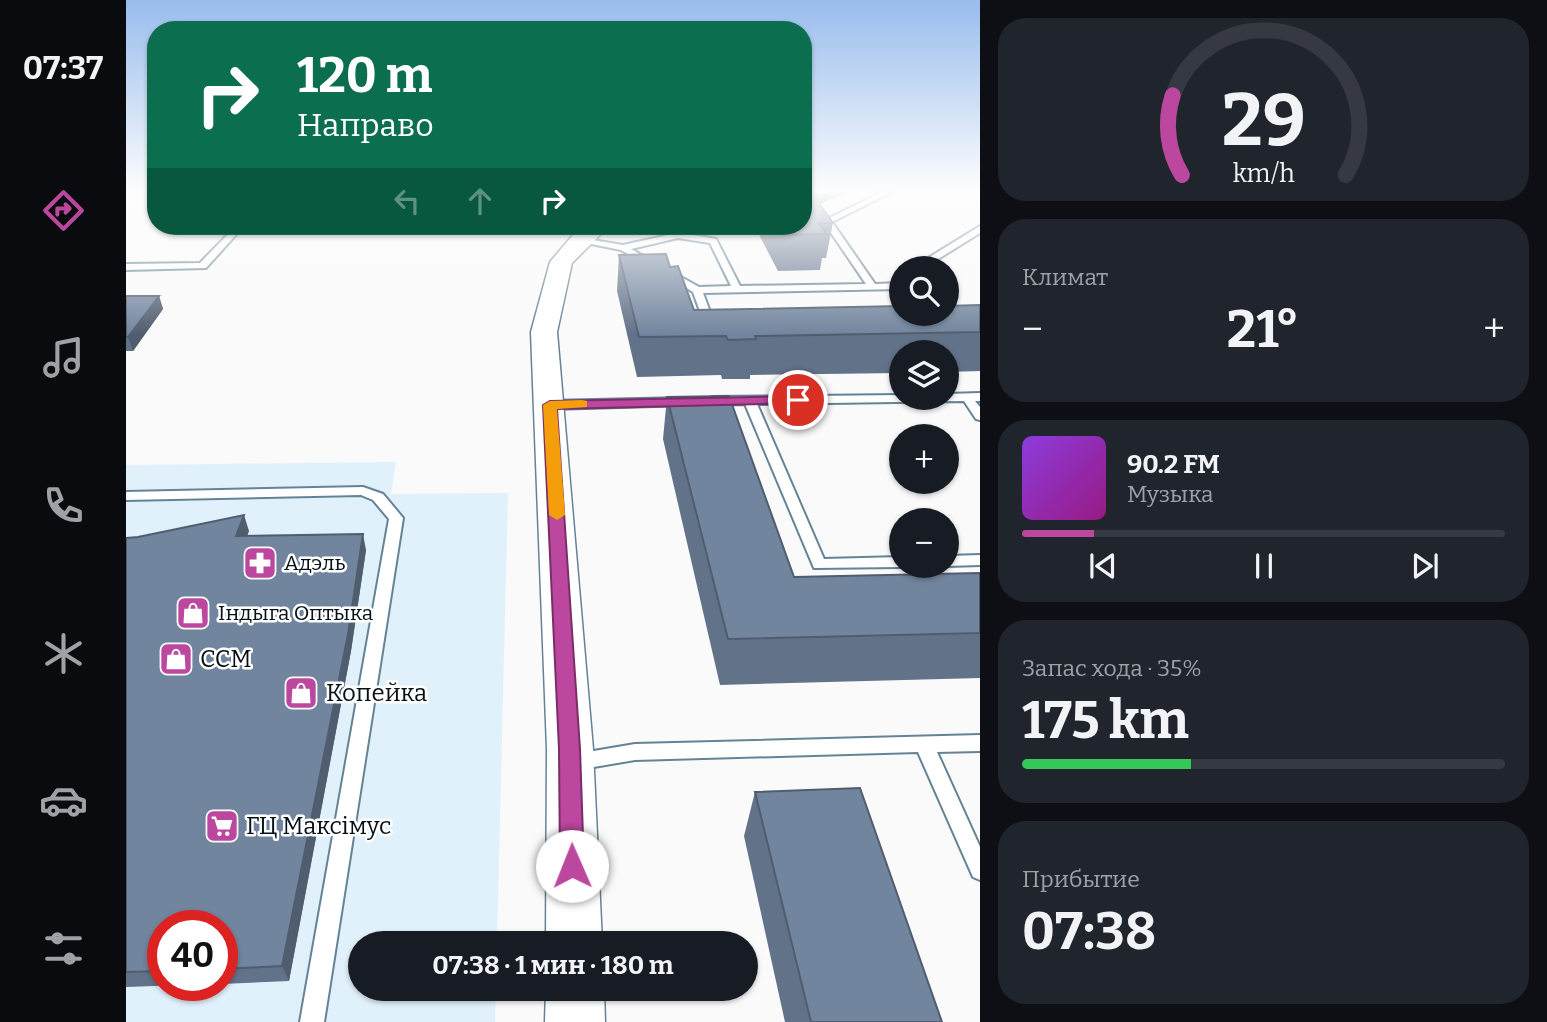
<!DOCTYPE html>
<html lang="ru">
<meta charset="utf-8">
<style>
body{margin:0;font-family:Bitter,serif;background:#20242c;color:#f1f3f6;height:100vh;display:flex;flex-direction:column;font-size:26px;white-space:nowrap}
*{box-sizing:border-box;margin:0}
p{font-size:23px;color:#9ea1a6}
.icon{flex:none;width:38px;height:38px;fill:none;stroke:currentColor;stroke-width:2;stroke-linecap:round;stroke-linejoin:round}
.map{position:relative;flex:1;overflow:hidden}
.sheet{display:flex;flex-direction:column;gap:18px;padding:18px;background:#0d0f14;width:567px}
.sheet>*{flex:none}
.hud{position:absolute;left:21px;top:21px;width:665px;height:214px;border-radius:28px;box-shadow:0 2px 5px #0004;background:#0b6e4f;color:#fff;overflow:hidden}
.buttons{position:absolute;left:763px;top:256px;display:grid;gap:14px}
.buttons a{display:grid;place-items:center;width:70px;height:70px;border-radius:50%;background:#171b24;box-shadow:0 2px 5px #0004;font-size:35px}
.speed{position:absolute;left:21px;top:910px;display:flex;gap:14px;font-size:35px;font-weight:700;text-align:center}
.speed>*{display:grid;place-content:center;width:91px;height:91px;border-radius:50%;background:#171b24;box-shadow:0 2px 5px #0004;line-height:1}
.speed .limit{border:10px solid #d22;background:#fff;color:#111}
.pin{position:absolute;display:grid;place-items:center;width:60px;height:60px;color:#fff;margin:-30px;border:4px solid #fff;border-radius:50%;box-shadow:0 2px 7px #0007}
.me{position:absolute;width:77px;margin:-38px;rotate:359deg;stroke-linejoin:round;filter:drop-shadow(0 0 5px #0008)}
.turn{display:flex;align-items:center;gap:24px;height:147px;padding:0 35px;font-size:32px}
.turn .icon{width:91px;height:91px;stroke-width:2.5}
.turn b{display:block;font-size:49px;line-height:60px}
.lanes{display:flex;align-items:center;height:66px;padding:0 35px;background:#0003;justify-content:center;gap:35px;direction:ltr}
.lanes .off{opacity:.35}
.big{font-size:52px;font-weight:700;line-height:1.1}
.sheet .card{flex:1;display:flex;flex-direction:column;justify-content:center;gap:10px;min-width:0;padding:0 24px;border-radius:28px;background:#20242c}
.sheet .dial{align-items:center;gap:0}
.dial svg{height:182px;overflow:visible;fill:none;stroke:#363941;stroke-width:7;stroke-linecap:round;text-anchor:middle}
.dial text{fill:#f1f3f6;stroke:none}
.song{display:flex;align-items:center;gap:21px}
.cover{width:84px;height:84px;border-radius:10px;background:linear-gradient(135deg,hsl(270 70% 55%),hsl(310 70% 35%))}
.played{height:7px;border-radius:4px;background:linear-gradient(90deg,#bc479f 15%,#363941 15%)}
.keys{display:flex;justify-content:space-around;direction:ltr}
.heat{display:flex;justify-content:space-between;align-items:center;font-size:38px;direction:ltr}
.charge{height:10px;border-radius:5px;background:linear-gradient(90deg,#34c759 35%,#363941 0)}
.trip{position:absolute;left:222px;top:931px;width:410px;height:70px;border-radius:35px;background:#171b24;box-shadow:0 2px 5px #0004;font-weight:700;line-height:70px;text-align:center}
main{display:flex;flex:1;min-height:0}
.tabs{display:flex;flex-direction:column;width:126px;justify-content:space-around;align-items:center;background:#090b0e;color:#9ea1a6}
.tabs .icon{width:49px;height:49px}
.tabs .on{color:#bc479f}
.tabs b{font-size:32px;color:#f1f3f6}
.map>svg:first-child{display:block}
.built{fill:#e1f1fb;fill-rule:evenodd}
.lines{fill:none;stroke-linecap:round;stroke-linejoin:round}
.service-casing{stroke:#658396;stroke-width:4}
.tertiary-casing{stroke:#658396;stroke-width:3}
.service{fill:#fff;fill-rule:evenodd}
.tertiary{fill:#fff;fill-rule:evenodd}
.wall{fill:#627288}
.shaded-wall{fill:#505d6f}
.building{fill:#72859e;stroke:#505d6f;stroke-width:2}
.route{fill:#bc479f;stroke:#7a2e67;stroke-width:2}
.slow{fill:#f59e0b}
.labels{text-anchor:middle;stroke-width:5;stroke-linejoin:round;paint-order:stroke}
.poi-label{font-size:21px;fill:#051017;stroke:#fff;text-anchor:start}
.near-poi-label{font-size:24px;fill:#051017;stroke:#fff;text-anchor:start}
</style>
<main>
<nav class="tabs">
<b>07:37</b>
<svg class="icon on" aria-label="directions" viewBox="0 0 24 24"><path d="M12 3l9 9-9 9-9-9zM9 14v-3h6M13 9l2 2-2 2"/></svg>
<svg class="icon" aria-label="music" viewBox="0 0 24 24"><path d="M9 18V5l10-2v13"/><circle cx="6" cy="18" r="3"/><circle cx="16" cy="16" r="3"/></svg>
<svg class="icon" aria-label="phone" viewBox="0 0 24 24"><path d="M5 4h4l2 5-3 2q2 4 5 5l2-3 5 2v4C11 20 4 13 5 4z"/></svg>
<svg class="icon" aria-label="climate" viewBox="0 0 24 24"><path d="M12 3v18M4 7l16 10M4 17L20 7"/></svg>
<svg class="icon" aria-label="car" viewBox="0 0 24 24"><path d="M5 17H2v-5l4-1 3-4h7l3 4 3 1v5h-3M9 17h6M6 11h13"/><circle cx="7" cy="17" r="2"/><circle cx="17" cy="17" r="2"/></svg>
<svg class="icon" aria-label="filters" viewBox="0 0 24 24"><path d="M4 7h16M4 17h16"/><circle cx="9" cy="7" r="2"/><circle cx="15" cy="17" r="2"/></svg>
</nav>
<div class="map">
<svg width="854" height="1022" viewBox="0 0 854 1022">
<rect width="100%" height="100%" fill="#fafafa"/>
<!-- built -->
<path class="built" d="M270 462 265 494 382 493 371 943H234V989H370L369 1022H0V465ZM37 926H96V985H37Z"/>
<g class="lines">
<defs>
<path id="service" d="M756 192H766L706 222 749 284 775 283V289L577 293 590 328 585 331 580 328 567 292 538 274 546 272 573 287 605 286 584 243 552 238 505 249 528 262 530 264 525 267 495 250 450 241 454 238 497 245 547 234 546 226H554L556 233 590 239 614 286 740 284 697 221Z
M110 226H118L80 268 0 270V264L74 263Z
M854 226V233L804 264 807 268H798L794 263Z
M854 393V401H849L854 407V420L850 419 838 401 631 404 698 559 775 557V565H781L775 567 688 568 619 404 586 405 580 401 586 397 775 395V397H821V394Z
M559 398 563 399V405L424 409 418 405 424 401Z
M237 487 257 494 277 518 198 1022H174L263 519 247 500 235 495 0 500V492Z
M854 555V565L821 566 818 565H821V556Z
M854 735V751L811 752 854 847V880L847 877 792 752 509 760 450 770 443 768 441 762 443 756 450 754 509 744Z"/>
<path id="tertiary" d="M460 226H483L446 263 431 332 467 749 476 943H420L421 749 405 332 424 262 446 236Z
M420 989H478L479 1022H419Z"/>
</defs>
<!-- service casing -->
<use href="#service" class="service-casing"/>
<!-- tertiary casing -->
<use href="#tertiary" class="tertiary-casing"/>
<!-- service -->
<use href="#service" class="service"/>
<!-- tertiary -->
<use href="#tertiary" class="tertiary"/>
</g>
<!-- wall -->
<path class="wall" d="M693 204 707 223 700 258H696L694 270 652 271 631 231 603 226H677Z
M493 255 544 267 568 310 854 305V371L821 372V352H775V373L624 375V379H596L595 375 511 377 491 291Z
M0 296H33L37 309 7 351H0Z
M541 397 668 577 854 573V678L594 685 537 439Z
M123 531 121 535 240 550 225 651 163 981 96 984V926H37V985H58L0 987V538Z
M629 792 816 1022H659L618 836Z"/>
<!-- shaded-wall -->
<path class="shaded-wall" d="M677 192H722L677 211Z
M33 296 37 309 7 351 2 337Z
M118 515 123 531 115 552 110 536Z
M237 534 240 550 225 651 163 981 156 966Z"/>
<!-- building -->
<path class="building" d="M677 192H685L707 223H693L701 234 658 235 653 226H677Z
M540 254 544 267 552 266 568 310 775 306V313H821V306L854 305V332L629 336 630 339 602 340 600 336 513 337 493 255Z
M0 296H33L2 337H0Z
M603 396 668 577 854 573V633L602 639 541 397Z
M118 515 110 536 237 534 222 634 156 966 96 969V926H37V971L0 972V538L12 537Z
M734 788 816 1022H685L629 792Z"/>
<!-- sky -->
<linearGradient id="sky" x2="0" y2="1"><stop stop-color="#98bced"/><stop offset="0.57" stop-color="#fdfdfd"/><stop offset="1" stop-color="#fdfdfd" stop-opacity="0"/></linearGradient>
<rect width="854" height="335" fill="url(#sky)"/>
<!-- route -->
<path class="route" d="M672 396 678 400 676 403 431 409 454 749 458 866 455 874 446 877 438 874 434 866 433 749 417 405 424 401Z"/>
<!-- slow -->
<path class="slow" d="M456 400 461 401V407L431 409 439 515 431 520 423 515 417 405 424 401Z"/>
<!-- icons -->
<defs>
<symbol id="pharmacy-square" viewBox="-11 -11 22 22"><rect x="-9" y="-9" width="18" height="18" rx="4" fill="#bc479f" stroke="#fff"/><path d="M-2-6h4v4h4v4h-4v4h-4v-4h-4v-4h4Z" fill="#fff"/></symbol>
<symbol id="shop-square" viewBox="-11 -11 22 22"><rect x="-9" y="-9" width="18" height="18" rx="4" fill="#bc479f" stroke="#fff"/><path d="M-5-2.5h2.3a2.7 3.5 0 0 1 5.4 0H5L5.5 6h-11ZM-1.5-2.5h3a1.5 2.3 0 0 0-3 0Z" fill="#fff"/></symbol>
<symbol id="supermarket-square" viewBox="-11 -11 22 22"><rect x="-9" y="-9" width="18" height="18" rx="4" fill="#bc479f" stroke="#fff"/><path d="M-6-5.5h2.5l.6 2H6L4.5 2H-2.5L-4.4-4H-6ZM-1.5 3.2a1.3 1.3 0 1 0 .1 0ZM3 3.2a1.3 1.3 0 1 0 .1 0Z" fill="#fff"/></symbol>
</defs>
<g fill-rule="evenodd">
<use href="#pharmacy-square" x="115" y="544" width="38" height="38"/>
<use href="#shop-square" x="48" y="594" width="38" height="38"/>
<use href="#shop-square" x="31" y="640" width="38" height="38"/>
<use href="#shop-square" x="156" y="674" width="38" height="38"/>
<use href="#supermarket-square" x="77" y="807" width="38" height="38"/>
</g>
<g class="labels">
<!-- poi labels -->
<g class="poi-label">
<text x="158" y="570">Адэль</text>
<text x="92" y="620">Індыга Оптыка</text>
</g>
<!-- near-poi labels -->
<g class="near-poi-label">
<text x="74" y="667">ССМ</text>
<text x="200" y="701">Копейка</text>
<text x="120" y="834">ГЦ Максімус</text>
</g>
</g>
</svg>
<div class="buttons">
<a><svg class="icon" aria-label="search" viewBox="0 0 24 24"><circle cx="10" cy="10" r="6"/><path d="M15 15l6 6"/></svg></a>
<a><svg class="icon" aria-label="layers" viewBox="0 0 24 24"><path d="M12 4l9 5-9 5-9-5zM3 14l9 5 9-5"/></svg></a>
<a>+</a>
<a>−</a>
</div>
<div class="speed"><div class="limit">40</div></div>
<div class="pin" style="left:672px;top:400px;background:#d93025"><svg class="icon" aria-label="arrive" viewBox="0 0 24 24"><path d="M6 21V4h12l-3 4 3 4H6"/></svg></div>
<svg class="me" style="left:446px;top:866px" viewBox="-20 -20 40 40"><circle r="19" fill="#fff"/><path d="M0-13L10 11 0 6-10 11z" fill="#bc479f"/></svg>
<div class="trip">07:38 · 1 мин · 180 m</div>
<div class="hud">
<div class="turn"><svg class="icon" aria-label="right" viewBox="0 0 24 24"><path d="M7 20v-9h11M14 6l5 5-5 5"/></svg><div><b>120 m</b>Направо</div></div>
<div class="lanes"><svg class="icon off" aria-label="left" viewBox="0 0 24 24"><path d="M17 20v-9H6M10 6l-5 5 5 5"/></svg><svg class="icon off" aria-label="ahead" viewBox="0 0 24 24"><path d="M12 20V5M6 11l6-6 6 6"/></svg><svg class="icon" aria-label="right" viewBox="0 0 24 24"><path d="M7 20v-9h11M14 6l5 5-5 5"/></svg></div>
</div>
</div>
<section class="sheet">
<div class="card dial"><svg viewBox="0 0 100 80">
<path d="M14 69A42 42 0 1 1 86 69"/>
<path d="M14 69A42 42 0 0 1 10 34" stroke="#bc479f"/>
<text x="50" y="56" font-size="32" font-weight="700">29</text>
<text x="50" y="72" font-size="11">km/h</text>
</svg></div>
<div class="card"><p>Климат</p>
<div class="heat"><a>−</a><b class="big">21°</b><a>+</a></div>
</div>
<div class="card">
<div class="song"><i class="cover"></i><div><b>90.2 FM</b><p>Музыка</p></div></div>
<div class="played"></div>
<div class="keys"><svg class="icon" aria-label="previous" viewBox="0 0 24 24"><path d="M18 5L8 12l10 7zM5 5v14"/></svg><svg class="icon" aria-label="pause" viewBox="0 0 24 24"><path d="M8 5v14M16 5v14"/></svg><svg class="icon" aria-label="next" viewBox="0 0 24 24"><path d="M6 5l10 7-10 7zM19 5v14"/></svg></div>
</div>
<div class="card"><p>Запас хода · 35%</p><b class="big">175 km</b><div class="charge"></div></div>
<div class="card"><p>Прибытие</p><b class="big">07:38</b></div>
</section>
</main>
